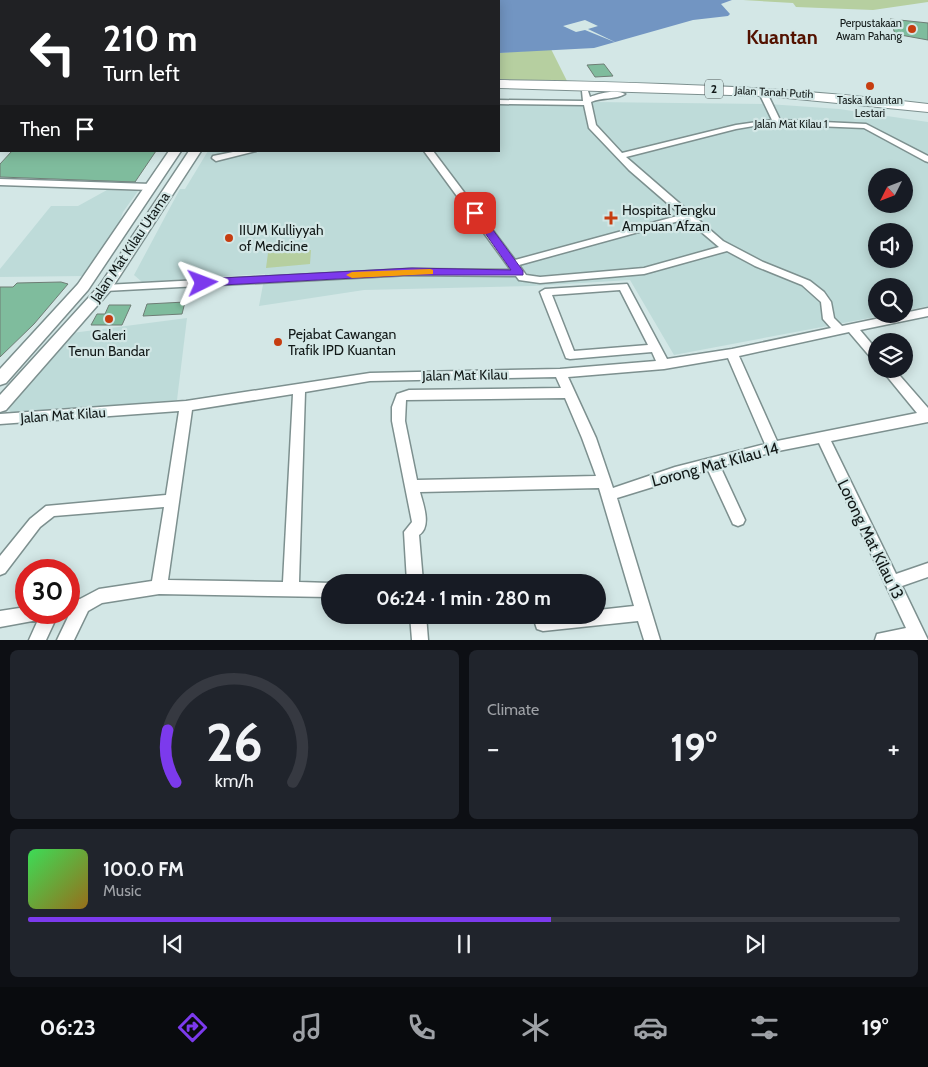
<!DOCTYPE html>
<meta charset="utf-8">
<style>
body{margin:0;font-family:Cabin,sans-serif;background:#20242c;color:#f1f3f6;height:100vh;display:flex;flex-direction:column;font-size:19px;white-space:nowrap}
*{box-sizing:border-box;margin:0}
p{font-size:16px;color:#9ea1a6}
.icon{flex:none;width:28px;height:28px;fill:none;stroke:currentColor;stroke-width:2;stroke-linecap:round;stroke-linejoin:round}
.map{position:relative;height:640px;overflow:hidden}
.side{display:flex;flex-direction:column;gap:10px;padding:10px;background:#0d0f14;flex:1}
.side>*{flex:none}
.hud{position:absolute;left:0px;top:0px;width:500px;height:152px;box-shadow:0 2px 12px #0003;background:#202124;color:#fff;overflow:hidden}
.needle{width:32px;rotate:228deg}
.fabs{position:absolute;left:868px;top:168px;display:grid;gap:10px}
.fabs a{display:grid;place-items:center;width:45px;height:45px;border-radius:50%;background:#171b24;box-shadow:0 2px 12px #0003;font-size:25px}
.speed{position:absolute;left:15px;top:559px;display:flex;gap:10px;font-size:25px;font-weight:700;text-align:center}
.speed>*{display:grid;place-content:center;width:65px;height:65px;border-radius:50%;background:#171b24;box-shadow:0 2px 12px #0003;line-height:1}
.speed .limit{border:8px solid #d22;background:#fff;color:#111}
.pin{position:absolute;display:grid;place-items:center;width:42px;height:42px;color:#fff;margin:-21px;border-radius:10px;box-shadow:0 2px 8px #0006}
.me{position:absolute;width:55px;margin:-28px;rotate:87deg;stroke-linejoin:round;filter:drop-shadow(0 0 4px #0008)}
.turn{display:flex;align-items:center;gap:18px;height:105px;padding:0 20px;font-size:22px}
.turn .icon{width:65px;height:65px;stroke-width:2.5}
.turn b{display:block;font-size:35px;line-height:42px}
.then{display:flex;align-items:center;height:48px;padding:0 20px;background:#0003;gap:10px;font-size:19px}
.big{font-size:38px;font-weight:800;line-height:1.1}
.side .card{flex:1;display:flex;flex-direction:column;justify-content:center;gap:8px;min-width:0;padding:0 18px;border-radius:8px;background:#20242c}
.side .dial{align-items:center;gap:0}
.dial svg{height:130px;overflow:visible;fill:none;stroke:#363941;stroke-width:7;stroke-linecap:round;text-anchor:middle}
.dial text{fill:#f1f3f6;stroke:none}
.song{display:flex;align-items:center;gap:15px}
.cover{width:60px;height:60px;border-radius:8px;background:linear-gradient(135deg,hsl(130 70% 55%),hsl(40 70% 35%))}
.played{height:5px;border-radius:2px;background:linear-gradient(90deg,#7c3aed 60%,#363941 60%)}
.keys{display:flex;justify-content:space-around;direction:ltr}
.heat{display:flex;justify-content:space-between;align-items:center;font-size:28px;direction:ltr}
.side .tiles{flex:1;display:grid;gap:10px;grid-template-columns:1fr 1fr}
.card:last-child{grid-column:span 2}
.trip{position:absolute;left:321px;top:574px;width:285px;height:50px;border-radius:25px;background:#171b24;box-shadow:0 2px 12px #0003;font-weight:800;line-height:50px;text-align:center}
.menu{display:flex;height:80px;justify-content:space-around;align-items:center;background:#090b0e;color:#9ea1a6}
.menu .icon{width:35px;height:35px}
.menu .on{color:#7c3aed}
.menu b{font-size:22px;color:#f1f3f6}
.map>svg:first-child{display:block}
.built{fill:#bedbd9;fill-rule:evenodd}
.green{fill:#b6cfa0}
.water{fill:#7295c2}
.pier{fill:#d3e7e6}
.building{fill:#7fbc9d;stroke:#6e7d75}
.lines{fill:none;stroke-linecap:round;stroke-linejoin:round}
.minor-casing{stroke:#7d908f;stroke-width:3}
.tertiary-casing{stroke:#7d908f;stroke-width:3}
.trunk-casing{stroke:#7d908f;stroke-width:2}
.minor{fill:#fff;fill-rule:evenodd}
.tertiary{fill:#fff;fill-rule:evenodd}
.trunk{fill:#fff;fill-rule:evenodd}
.route{fill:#7c3aed;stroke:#51269a}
.slow{fill:#f59e0b}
.poi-dot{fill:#c63d10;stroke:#d3e7e6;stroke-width:2}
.labels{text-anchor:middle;stroke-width:4.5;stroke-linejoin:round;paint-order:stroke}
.far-poi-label{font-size:11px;fill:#121918;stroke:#d3e7e6;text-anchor:end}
.far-street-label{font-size:11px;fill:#121918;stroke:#d3e7e6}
.shield{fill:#d3e7e6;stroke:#4c5756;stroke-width:1}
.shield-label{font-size:12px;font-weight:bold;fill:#121918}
.poi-label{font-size:14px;fill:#121918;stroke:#d3e7e6;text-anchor:start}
.street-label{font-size:14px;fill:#121918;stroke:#d3e7e6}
.near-street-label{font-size:16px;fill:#121918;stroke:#d3e7e6}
.far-town-label{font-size:20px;font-weight:bold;fill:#531200;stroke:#d3e7e6}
</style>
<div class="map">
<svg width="928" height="640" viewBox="0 0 928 640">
<rect width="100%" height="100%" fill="#d3e7e6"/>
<!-- built -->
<path class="built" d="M499 101 768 104 839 109 928 122V306L904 311V286H876V314H891L674 355 630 280 532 286 364 290 259 306 265 274 142 282 134 275 180 189H185L208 151H499ZM876 176H904V204H876ZM876 231H904V259H876Z
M107 190 138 191 123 212 117 229 85 276 0 277V269L51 206H78Z
M187 318 177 400 18 413 11 412 8 409 7 403 72 333Z"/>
<!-- green -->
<path class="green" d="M743 0H928V2L873 10 796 7 793 3Z
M551 49 567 81 499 80V53Z
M311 250 310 264 266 268 268 253Z"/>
<!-- water -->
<path class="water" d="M0 0H732L721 4 730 14 728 16 693 20 594 48 499 53V1H1V48Z"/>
<!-- pier -->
<path class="pier" d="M585 20 598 26 588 29 617 43 585 30 576 32 563 26Z"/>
<!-- building -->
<path class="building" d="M890 19 928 23V40L895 34Z
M604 64 613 76 595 77 587 65Z
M12 151H156L135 182 0 177V164Z
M61 282 68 284 34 324 0 357V287H13L17 283Z
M185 302 182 314 143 316 147 304Z
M109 305H131L122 325H91L97 314H105Z"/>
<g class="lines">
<defs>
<path id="minor" d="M582 91H588L590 97C599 93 617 89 625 94 616 100 601 97 591 102L596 125 622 153 736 125 772 120 761 97 765 95 769 97 780 120 866 124 928 156V162L925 161 864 128 766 124 736 129 626 157 723 241 763 262 810 281 824 292 831 302 834 318 842 326 928 308V316L860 330 876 349V360L872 359 849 332 739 356 777 441 917 413 881 369H894L928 408V422L831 441 896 574 928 563V577L902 586 928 640H875L877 634 906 628 819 443 773 452 720 466 745 520 743 524 738 526 733 524 708 470 617 498 660 640H644L638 621 543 631 537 629 535 623 537 617 543 615H598V610L634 606 599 488 420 492C423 504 432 526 419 535L423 582H407L404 532 412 522 392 421V407L397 394 409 390 561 388 556 377 370 381 305 392 299 582 330 583V597L159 594 102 603 88 611 74 640H57L69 615 63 612H69V601L80 599 99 589 152 581 164 507 54 516 40 527 5 573 0 575V556L30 519 46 506 166 495 179 411 0 424V414L186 401 370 373 560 369 656 361 652 352 570 359 566 358 540 292 545 289 627 284 667 359 732 349 831 328 823 319 821 302 802 285 755 266 727 251 644 274 540 283 519 280 516 276 409 275 105 291 100 288 105 285 409 269 511 270 424 151H433L515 260 681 215 629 170 589 128 584 105 499 104V100L583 101ZM686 219 719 247 644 268 540 277 526 275 519 265ZM620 290 648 345 574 351 552 295ZM728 358 765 444 675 467 613 488 596 438 568 377 664 369ZM293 394 283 582 168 580 192 410ZM565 398 582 438 596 476 417 480 405 421 406 400Z
M1 139V145L0 146V140Z
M238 151H256L216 161 212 158 213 156Z
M0 179 151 184 156 187 151 190 0 185Z
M26 607V612H59L46 640H29L38 620 0 627V611Z
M410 615H426L428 640H412Z"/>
<path id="tertiary" d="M169 151H181L88 290 6 383 0 385V369L78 284Z
M189 151H201L110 291 6 410 0 412V395L100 285Z"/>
<path id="trunk" d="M0 75H1V83H0Z
M499 80C643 82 785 86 928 104V112L767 96 499 88Z
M0 126H1V134H0Z"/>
</defs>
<!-- minor casing -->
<use href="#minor" class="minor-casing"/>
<!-- tertiary casing -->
<use href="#tertiary" class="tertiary-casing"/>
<!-- trunk casing -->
<use href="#trunk" class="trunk-casing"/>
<!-- minor -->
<use href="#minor" class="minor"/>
<!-- tertiary -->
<use href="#tertiary" class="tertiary"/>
<!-- trunk -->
<use href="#trunk" class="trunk"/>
</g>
<!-- route -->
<path class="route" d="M472 211H479L523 271V275H412L203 286 198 283 203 279 412 268 511 270 471 213Z"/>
<!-- slow -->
<path class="slow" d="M430 269 433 270V274L352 278 346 275 352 272Z"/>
<!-- markers -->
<g class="poi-dot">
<circle cx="912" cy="29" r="5"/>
<circle cx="870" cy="86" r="5"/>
<path d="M608.5 210.5h5v5h5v5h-5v5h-5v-5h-5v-5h5z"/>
<circle cx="229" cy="238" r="5"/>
<circle cx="109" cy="319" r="5"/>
<circle cx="278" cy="342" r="5"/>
</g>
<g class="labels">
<!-- far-poi labels -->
<g class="far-poi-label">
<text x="902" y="27">Perpustakaan<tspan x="902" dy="13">Awam Pahang</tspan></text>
<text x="870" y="104" text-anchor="middle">Taska Kuantan<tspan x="870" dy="13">Lestari</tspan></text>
</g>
<!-- far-street labels -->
<g class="far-street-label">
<text transform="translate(774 92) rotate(3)" y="4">Jalan Tanah Putih</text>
<text x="791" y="128">Jalan Mat Kilau 1</text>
</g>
<!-- shield labels -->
<rect class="shield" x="705" y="79.5" width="18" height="19" rx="4"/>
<g class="shield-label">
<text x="714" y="93">2</text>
</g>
<!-- poi labels -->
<g class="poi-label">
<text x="622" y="215">Hospital Tengku<tspan x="622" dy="16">Ampuan Afzan</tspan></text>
<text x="239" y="235">IIUM Kulliyyah<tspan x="239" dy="16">of Medicine</tspan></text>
<text x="288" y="339">Pejabat Cawangan<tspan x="288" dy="16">Trafik IPD Kuantan</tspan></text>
<text x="109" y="340" text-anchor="middle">Galeri<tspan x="109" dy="16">Tenun Bandar</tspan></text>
</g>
<!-- street labels -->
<g class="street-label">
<text transform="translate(130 247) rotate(-56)" y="5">Jalan Mat Kilau Utama</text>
<text transform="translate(465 375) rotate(-1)" y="5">Jalan Mat Kilau</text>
<text transform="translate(63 415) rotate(-4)" y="5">Jalan Mat Kilau</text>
</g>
<!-- near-street labels -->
<g class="near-street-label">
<text transform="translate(715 464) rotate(-15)" y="6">Lorong Mat Kilau 14</text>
<text transform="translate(871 539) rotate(64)" y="6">Lorong Mat Kilau 13</text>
</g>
<!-- far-town labels -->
<g class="far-town-label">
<text x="782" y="44">Kuantan</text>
</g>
</g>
</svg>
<div class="fabs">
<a><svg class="needle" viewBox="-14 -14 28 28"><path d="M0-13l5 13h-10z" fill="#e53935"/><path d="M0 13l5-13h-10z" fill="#9ea1a6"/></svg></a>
<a><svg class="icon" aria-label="sound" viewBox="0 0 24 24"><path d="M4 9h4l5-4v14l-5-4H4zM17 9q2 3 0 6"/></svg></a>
<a><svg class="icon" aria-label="search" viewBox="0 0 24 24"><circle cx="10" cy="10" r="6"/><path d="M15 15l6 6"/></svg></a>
<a><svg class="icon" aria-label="layers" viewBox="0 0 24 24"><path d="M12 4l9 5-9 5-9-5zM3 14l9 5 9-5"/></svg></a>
</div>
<div class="speed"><div class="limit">30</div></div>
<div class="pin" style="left:475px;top:213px;background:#d93025"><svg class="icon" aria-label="arrive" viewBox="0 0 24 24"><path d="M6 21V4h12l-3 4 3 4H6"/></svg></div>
<svg class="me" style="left:203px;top:283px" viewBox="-20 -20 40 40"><path d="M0-17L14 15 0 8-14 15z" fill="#7c3aed" stroke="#fff" stroke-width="4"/></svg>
<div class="trip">06:24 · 1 min · 280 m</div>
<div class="hud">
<div class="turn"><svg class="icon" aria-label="left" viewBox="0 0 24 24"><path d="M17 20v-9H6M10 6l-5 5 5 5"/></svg><div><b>210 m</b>Turn left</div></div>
<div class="then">Then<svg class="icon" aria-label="arrive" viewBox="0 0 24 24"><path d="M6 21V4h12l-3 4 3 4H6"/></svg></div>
</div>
</div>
<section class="side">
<div class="tiles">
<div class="card dial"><svg viewBox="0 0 100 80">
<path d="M14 69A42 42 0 1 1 86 69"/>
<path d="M14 69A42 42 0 0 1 9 37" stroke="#7c3aed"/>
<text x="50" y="56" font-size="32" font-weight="700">26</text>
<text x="50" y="72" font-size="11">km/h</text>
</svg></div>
<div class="card"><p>Climate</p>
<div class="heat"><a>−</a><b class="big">19°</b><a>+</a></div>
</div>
<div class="card">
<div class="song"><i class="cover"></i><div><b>100.0 FM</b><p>Music</p></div></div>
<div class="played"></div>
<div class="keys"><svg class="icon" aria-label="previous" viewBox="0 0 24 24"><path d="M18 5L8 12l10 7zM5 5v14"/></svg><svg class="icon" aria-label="pause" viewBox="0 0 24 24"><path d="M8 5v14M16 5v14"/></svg><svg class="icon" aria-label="next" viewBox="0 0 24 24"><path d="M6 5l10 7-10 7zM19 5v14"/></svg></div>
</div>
</div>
</section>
<nav class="menu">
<b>06:23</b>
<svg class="icon on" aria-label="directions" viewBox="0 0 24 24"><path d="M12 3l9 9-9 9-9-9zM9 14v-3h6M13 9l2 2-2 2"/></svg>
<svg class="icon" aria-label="music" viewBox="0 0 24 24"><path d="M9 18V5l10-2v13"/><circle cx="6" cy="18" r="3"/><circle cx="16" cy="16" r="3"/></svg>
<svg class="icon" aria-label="phone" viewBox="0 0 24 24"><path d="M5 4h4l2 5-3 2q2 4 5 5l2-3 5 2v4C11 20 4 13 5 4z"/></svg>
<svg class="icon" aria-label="climate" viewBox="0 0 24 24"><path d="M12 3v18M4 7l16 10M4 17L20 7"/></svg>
<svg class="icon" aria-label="car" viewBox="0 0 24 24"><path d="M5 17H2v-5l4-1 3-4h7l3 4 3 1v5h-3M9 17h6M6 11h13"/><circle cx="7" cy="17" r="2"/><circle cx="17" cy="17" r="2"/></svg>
<svg class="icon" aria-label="filters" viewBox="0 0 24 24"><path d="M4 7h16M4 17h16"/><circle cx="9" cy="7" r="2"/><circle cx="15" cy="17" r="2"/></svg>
<b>19°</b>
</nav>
